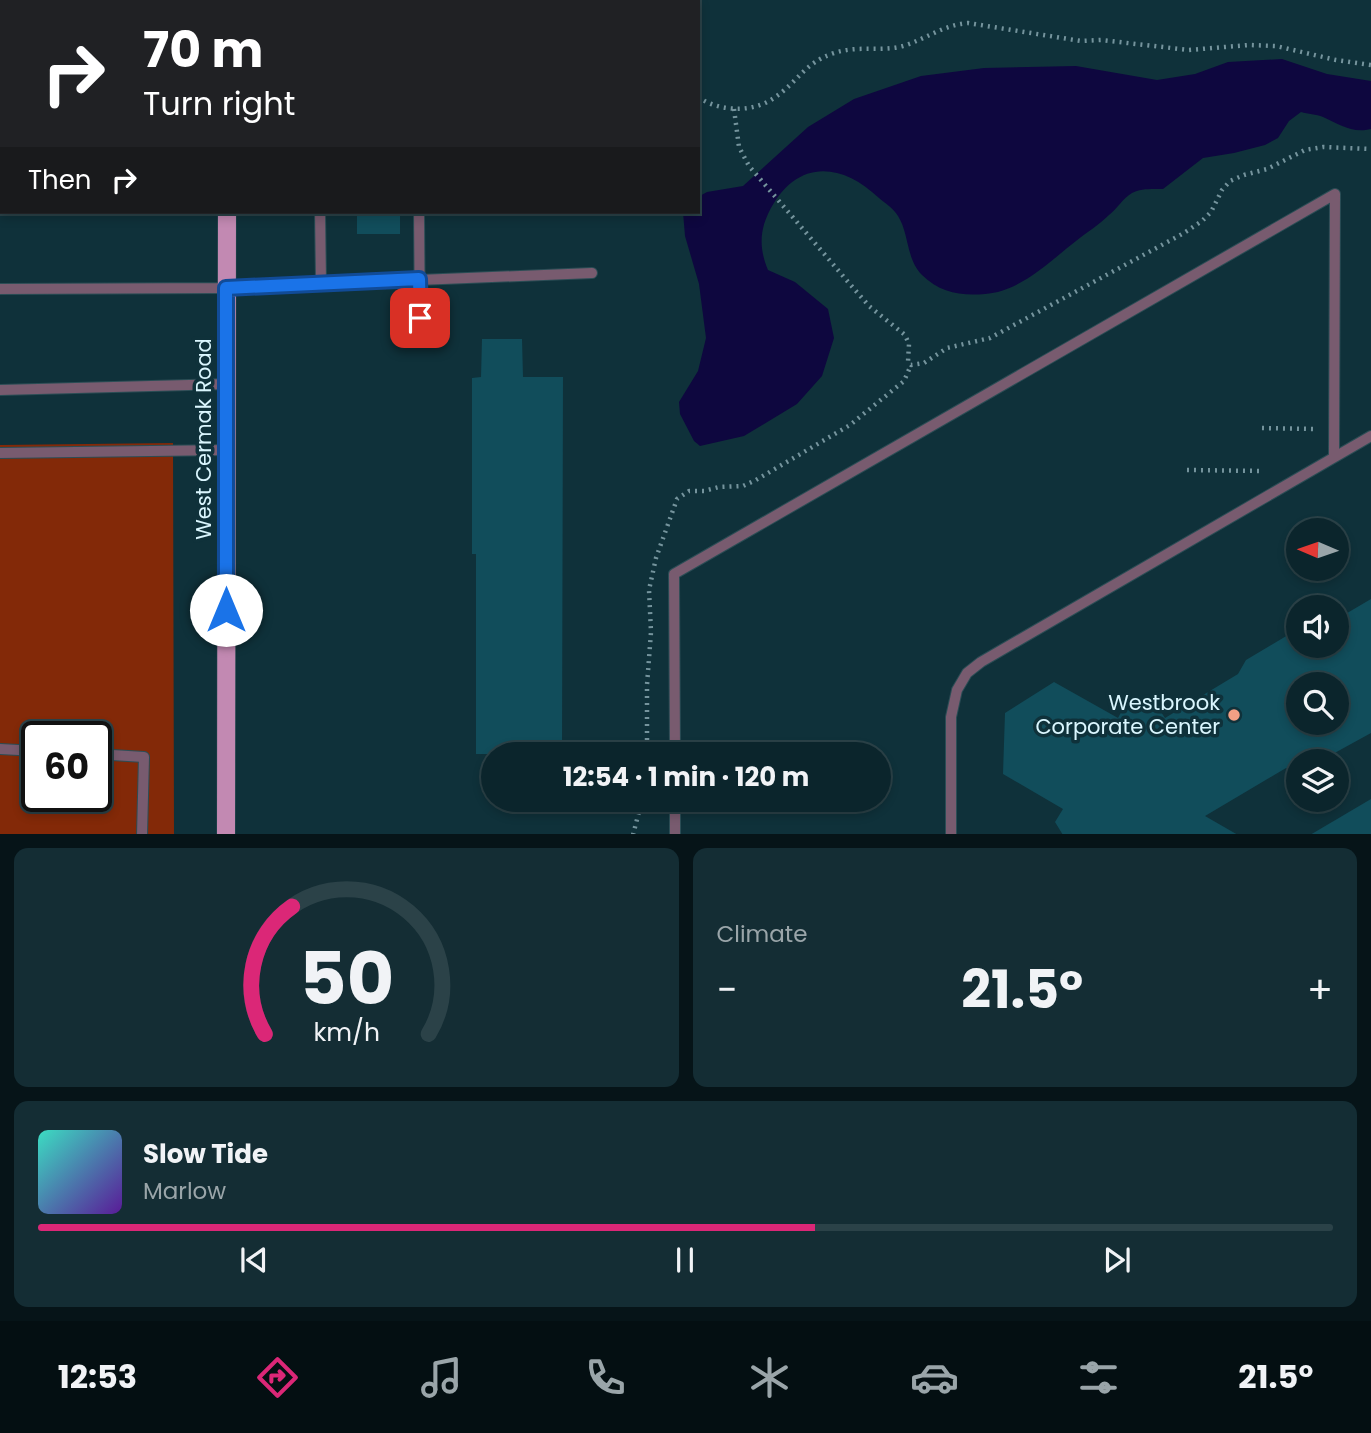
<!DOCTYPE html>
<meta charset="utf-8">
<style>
body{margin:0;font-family:Poppins,sans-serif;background:#142d34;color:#f1f3f6;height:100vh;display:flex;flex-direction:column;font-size:26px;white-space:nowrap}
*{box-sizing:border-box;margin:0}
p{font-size:23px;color:#9aa5a9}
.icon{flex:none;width:38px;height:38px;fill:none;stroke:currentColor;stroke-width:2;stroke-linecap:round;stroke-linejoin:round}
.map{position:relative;height:834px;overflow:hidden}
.sheet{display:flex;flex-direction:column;gap:14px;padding:14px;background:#061418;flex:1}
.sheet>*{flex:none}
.banner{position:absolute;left:0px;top:0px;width:700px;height:214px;box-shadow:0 4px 10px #0003,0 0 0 2px #2b4248;background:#202124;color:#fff;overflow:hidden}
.needle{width:46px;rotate:272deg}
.tools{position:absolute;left:1286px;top:518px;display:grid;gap:14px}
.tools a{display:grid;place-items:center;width:63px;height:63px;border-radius:50%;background:#0b252c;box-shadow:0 4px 10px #0003,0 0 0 2px #2b4248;font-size:35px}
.speed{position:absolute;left:21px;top:721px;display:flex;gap:14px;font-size:35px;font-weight:700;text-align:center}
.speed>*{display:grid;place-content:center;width:91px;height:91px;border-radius:50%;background:#0b252c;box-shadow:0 4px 10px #0003,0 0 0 2px #2b4248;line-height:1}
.speed .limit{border:4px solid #111;border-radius:10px;background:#fff;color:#111}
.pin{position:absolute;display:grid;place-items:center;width:60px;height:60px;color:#fff;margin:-30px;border-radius:14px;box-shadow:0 4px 10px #0006}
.me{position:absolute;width:77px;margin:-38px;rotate:0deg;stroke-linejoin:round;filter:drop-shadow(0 0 5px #0008)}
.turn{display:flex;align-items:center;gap:24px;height:147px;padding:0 28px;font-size:32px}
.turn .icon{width:91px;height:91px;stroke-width:2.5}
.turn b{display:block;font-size:49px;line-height:60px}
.then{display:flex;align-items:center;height:66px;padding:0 28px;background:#0003;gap:14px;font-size:26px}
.big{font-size:52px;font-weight:700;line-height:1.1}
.sheet .tile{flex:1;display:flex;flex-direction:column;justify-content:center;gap:10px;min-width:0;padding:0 24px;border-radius:14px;background:#142d34}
.sheet .dial{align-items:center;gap:0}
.dial svg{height:182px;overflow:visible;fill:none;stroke:#2b4248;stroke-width:7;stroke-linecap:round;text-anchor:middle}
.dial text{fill:#f1f3f6;stroke:none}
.song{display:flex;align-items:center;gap:21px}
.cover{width:84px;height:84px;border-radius:10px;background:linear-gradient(135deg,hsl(170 70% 55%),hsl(270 70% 35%))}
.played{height:7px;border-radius:4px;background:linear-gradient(90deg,#db2777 60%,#2b4248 60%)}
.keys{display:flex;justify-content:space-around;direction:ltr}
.heat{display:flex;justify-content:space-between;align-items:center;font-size:38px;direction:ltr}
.sheet .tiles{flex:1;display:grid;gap:14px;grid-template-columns:1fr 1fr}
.tile:last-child{grid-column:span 2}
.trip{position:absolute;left:481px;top:742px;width:410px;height:70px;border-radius:35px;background:#0b252c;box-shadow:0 4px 10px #0003,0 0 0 2px #2b4248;font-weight:700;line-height:70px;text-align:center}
.menu{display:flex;height:112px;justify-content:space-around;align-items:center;background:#040f12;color:#9aa5a9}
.menu .icon{width:49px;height:49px}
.menu .on{color:#db2777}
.menu b{font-size:32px;color:#f1f3f6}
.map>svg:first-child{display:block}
.green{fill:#832908;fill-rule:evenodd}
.water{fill:#0e073f}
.building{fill:#114d5b;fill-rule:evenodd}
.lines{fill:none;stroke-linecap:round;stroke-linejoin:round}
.service-casing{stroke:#2b4d55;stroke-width:12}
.primary-casing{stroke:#2b4d55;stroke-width:19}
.path{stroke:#75949d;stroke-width:4.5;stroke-dasharray:2 5;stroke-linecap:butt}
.service{stroke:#785b6f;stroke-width:10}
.primary{stroke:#c289b2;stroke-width:18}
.route-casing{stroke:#114b97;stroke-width:18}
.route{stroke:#1a73e8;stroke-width:12}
.poi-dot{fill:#f39f85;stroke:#0f313a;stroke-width:2.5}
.labels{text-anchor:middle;stroke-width:7;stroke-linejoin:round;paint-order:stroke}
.street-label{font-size:21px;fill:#daf6fe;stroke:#0f313a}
.poi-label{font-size:21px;fill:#daf6fe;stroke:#0f313a;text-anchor:end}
</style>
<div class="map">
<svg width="1371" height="835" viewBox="0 0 1371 835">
<rect width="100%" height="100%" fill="#0f313a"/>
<!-- green -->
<path class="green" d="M173 443 174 834H0V445ZM37 737H96V796H37Z"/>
<!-- water -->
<path class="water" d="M1282 59 1327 74 1371 81V129C1352 134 1339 124 1323 117 1316 114 1308 114 1301 112L1289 121 1278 138 1265 145 1234 153 1203 158 1163 189C1154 189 1140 188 1132 193 1123 198 1117 209 1109 215 1099 225 1087 232 1076 241 1049 262 1021 291 985 294 961 296 940 293 922 275 906 259 909 233 898 216 894 209 885 203 879 198 838 159 793 161 768 214 759 233 760 251 768 270L795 282 828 309 834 338 822 376 797 404 744 436 700 446 694 441 680 414 679 402 698 371 706 338 699 284 685 236 683 212H698V197L707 192 743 186 808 127 854 99 921 76 984 68 1076 66 1157 80 1195 74 1228 62Z"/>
<!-- building -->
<path class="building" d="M357 212H400V234H357Z
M482 339H522L523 377H563L562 754H476V554H472V378L481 377Z
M1371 599V733L1320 761H1298V768H1286L1205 816 1238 835H1063L1055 822 1063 809 1003 774 1005 713 1054 682 1118 718 1125 705 1157 706 1165 718 1238 674 1246 660 1298 629V646H1337V619ZM1298 684H1337V723H1298Z
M1371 799V835H1310Z"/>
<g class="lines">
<defs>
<path id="service" d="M411 2V0
M320 212 321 283
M419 212 420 337
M0 289 226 288 592 273
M0 390 227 384
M0 453 227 450
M0 749 37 751
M96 754 144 757 142 835
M675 754 674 574 1335 194 1334 457
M675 800V835
M951 835V717L957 690 967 673 981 662 1371 436"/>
<path id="primary" d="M227 2V0
M226 835 227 212"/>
</defs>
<!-- service casing -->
<use href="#service" class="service-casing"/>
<!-- primary casing -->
<use href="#primary" class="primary-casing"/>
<!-- path -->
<path class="path" d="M698 97C720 112 752 113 774 98 798 82 804 63 834 53 858 45 881 52 903 46 926 39 943 25 968 23L1081 41 1101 40 1189 50 1249 45 1276 46 1336 60 1371 65
M734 109 739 147 749 166 855 290 869 306 905 335 909 344 908 362 911 365 924 363 947 348 990 338 1184 233 1202 221 1211 212 1222 190 1230 181 1244 175 1267 169 1305 150 1323 147 1371 149
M1262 428 1316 429
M1187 470 1262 471
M647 754V685L651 632 649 590 656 558 677 499 689 491H704L719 487 743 486 756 480 850 425 904 381 911 365
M633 835 642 800"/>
<!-- service -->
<use href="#service" class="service"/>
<!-- primary -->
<use href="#primary" class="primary"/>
</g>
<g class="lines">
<defs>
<path id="route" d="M226 610V288L419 279 420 318"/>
</defs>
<!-- route casing -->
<use href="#route" class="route-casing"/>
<!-- route -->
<use href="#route" class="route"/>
</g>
<!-- markers -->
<circle class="poi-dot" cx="1234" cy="715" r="7"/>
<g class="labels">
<!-- street labels -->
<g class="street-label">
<text transform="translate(204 439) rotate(-90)" y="7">West Cermak Road</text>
</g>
<!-- poi labels -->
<g class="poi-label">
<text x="1220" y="710">Westbrook<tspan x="1220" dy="24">Corporate Center</tspan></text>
</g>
</g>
</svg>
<div class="tools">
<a><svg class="needle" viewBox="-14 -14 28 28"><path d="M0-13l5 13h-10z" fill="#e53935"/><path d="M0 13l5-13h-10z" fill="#9aa5a9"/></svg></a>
<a><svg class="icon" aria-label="sound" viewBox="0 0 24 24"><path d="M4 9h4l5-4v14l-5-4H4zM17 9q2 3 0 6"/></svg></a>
<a><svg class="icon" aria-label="search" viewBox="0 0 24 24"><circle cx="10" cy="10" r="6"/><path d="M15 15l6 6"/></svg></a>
<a><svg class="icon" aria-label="layers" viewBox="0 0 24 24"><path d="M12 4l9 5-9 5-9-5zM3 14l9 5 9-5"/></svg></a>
</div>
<div class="speed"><div class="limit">60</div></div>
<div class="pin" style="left:420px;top:318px;background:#d93025"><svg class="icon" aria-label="arrive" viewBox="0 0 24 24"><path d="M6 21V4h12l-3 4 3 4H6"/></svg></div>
<svg class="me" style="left:226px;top:610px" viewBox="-20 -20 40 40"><circle r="19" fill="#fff"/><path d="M0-13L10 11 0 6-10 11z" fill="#1a73e8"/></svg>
<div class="trip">12:54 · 1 min · 120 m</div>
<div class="banner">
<div class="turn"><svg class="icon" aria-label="right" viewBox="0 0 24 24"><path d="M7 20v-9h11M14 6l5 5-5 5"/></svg><div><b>70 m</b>Turn right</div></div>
<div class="then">Then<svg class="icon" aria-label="right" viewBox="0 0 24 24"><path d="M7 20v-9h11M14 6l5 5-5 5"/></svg></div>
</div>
</div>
<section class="sheet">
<div class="tiles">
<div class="tile dial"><svg viewBox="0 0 100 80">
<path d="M14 69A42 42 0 1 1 86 69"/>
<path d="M14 69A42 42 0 0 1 26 13" stroke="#db2777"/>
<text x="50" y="56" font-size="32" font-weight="700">50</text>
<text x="50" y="72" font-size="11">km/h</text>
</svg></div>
<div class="tile"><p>Climate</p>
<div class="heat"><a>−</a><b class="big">21.5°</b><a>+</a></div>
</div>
<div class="tile">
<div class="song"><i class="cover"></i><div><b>Slow Tide</b><p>Marlow</p></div></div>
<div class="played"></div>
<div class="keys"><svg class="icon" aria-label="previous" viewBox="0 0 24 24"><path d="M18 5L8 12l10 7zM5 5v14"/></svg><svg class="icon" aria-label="pause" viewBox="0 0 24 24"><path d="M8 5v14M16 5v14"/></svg><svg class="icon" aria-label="next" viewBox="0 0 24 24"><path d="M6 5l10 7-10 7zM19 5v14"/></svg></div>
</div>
</div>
</section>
<nav class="menu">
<b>12:53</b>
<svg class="icon on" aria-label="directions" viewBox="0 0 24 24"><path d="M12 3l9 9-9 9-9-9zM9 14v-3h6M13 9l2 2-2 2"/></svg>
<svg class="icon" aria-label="music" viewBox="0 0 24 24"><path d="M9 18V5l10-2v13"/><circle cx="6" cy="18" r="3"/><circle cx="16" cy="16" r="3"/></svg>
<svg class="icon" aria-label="phone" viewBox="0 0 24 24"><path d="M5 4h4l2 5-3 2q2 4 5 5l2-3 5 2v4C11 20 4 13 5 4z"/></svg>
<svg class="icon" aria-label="climate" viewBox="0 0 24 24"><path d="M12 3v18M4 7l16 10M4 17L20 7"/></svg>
<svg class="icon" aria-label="car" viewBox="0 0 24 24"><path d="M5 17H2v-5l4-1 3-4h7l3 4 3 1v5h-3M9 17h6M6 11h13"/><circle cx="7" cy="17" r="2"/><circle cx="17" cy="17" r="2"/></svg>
<svg class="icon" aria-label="filters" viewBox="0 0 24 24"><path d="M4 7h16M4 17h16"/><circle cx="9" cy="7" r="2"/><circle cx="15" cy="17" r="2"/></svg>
<b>21.5°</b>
</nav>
